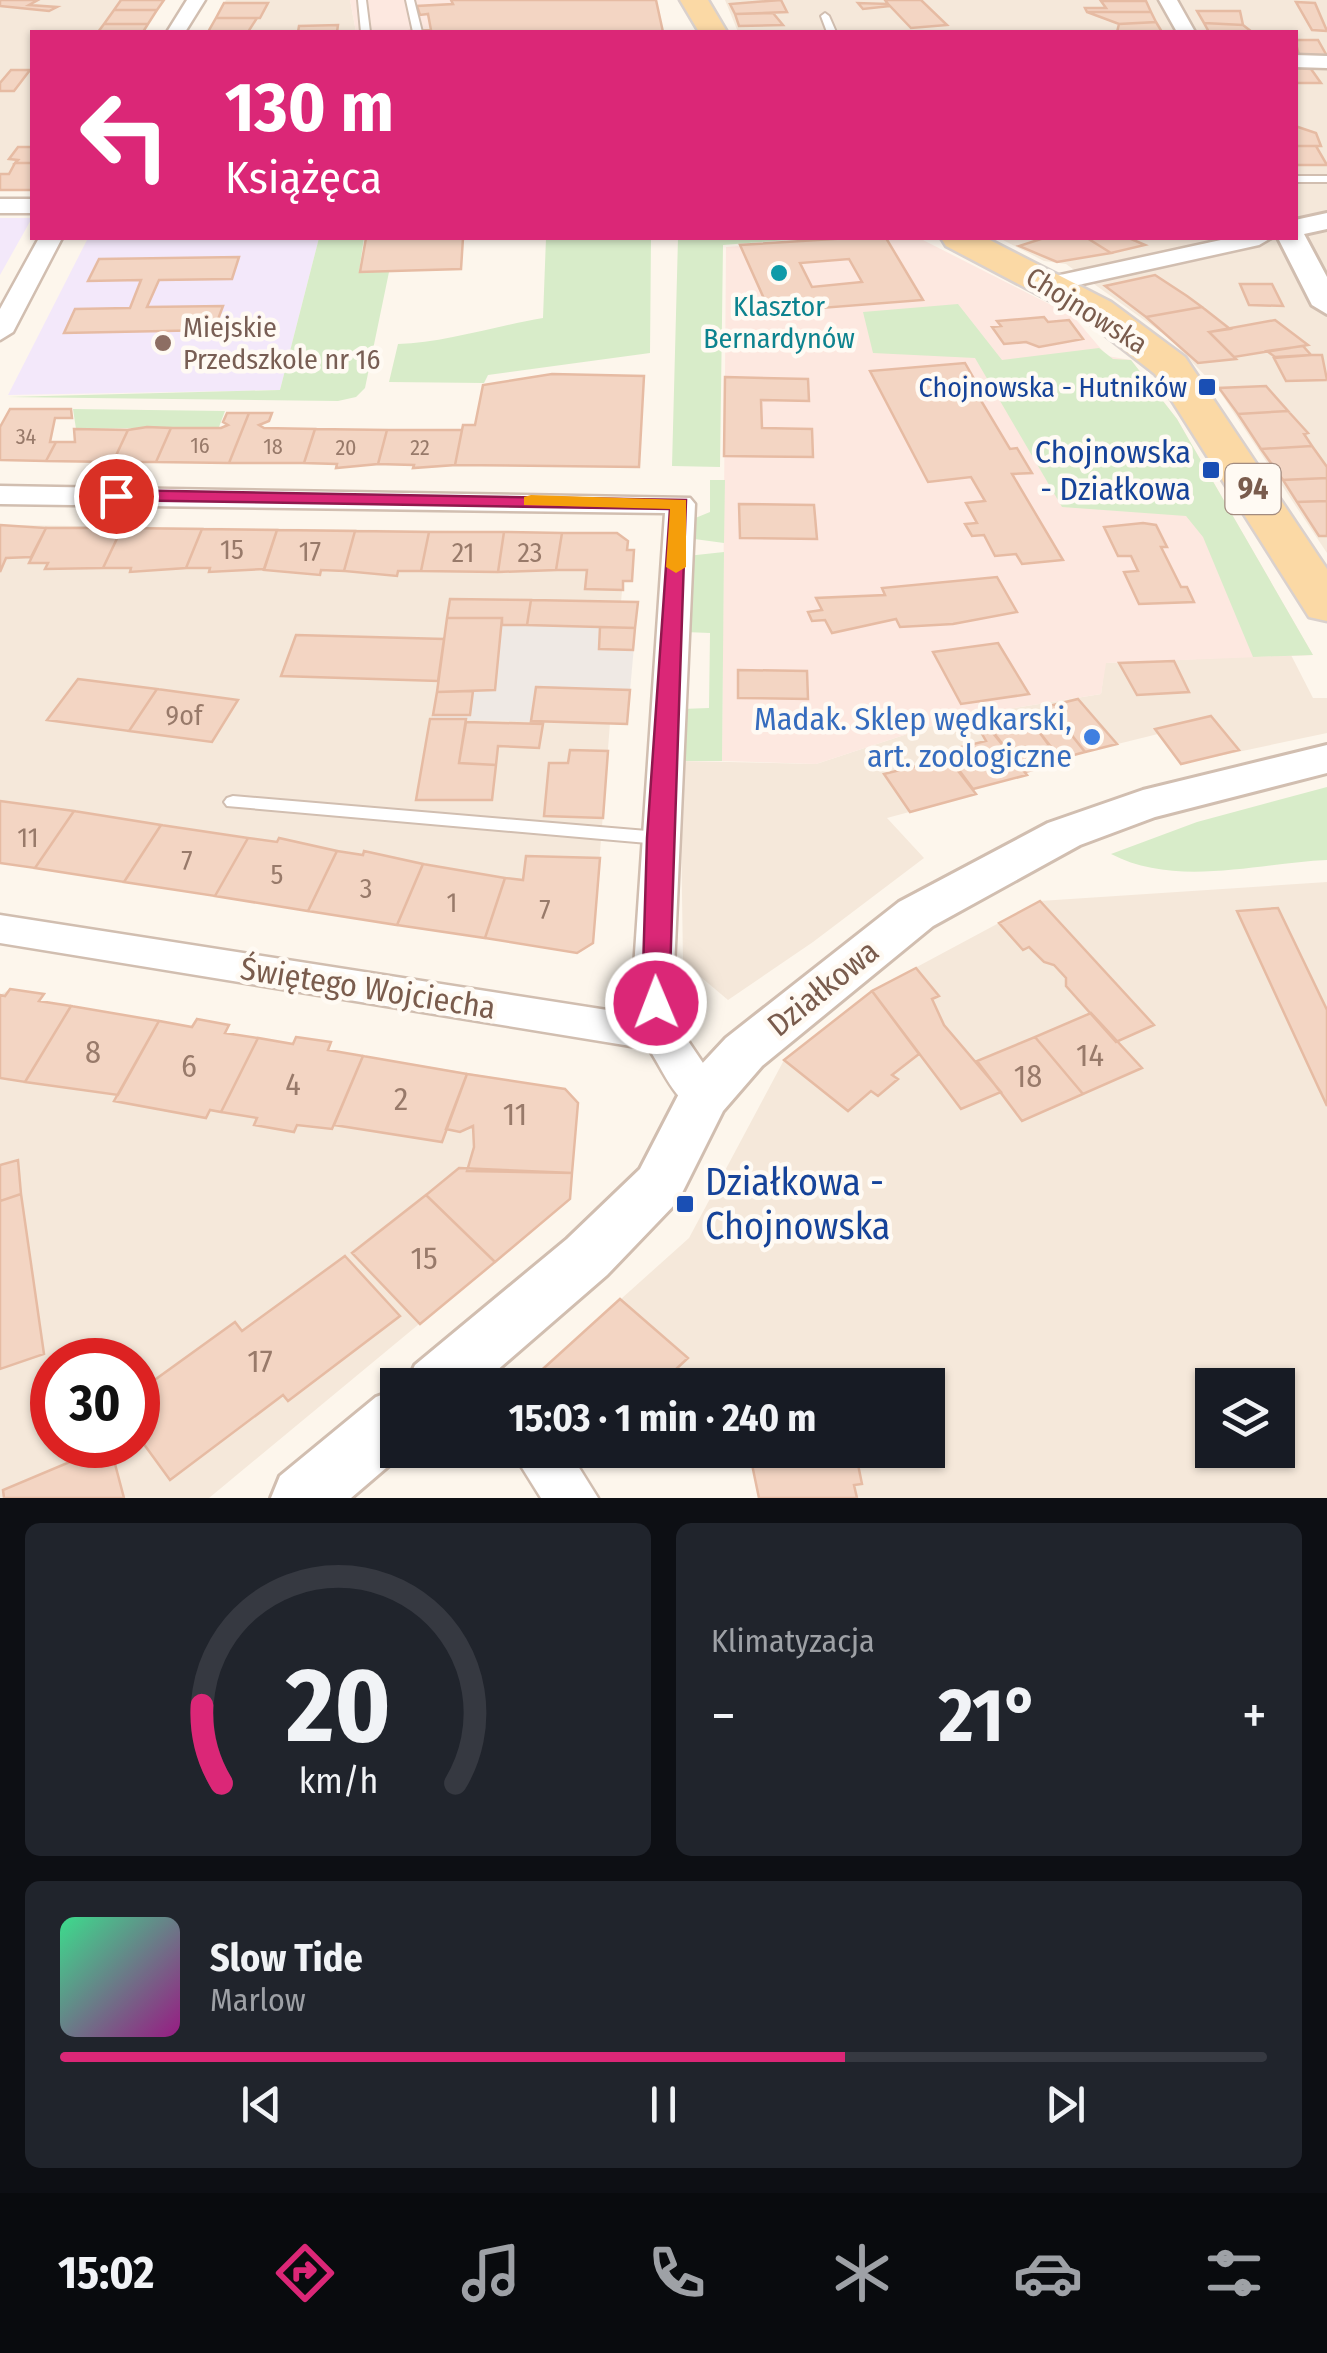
<!DOCTYPE html>
<html lang="pl">
<meta charset="utf-8">
<style>
body{margin:0;font-family:"Fira Sans Condensed",sans-serif;background:#20242c;color:#f1f3f6;height:100vh;display:flex;flex-direction:column;font-size:38px;white-space:nowrap}
*{box-sizing:border-box;margin:0}
p{font-size:32px;color:#9ea1a6}
.icon{flex:none;width:55px;height:55px;fill:none;stroke:currentColor;stroke-width:2;stroke-linecap:round;stroke-linejoin:round}
.map{position:relative;height:1498px;overflow:hidden}
.details{display:flex;flex-direction:column;gap:25px;padding:25px;background:#0d0f14;flex:1}
.details>*{flex:none}
.hud{position:absolute;left:30px;top:30px;width:1268px;height:210px;border-radius:0px;box-shadow:0 2px 8px #0004;background:#db2777;color:#fff;overflow:hidden}
.fabs{position:absolute;left:1195px;top:1368px;display:grid;gap:20px}
.fabs a{display:grid;place-items:center;width:100px;height:100px;border-radius:0px;background:#171b24;box-shadow:0 2px 8px #0004;font-size:50px}
.speed{position:absolute;left:30px;top:1338px;display:flex;gap:20px;font-size:50px;font-weight:700;text-align:center}
.speed>*{display:grid;place-content:center;width:130px;height:130px;border-radius:50%;background:#171b24;box-shadow:0 2px 8px #0004;line-height:1}
.speed .limit{border:15px solid #d22;background:#fff;color:#111}
.pin{position:absolute;display:grid;place-items:center;width:85px;height:85px;color:#fff;margin:-42px;border:5px solid #fff;border-radius:50%;box-shadow:0 2px 10px #0007}
.me{position:absolute;width:110px;margin:-55px;rotate:359deg;stroke-linejoin:round;filter:drop-shadow(0 0 8px #0008)}
.turn{display:flex;align-items:center;gap:35px;height:210px;padding:0 30px;font-size:45px}
.turn .icon{width:130px;height:130px;stroke-width:2.5}
.turn b{display:block;font-size:70px;line-height:85px}
.big{font-size:75px;font-weight:700;line-height:1.1}
.details .card{flex:1;display:flex;flex-direction:column;justify-content:center;gap:15px;min-width:0;padding:0 35px;border-radius:15px;background:#20242c}
.details .dial{align-items:center;gap:0}
.dial svg{height:260px;overflow:visible;fill:none;stroke:#363941;stroke-width:7;stroke-linecap:round;text-anchor:middle}
.dial text{fill:#f1f3f6;stroke:none}
.song{display:flex;align-items:center;gap:30px}
.cover{width:120px;height:120px;border-radius:15px;background:linear-gradient(135deg,hsl(150 70% 55%),hsl(310 70% 35%))}
.played{height:10px;border-radius:5px;background:linear-gradient(90deg,#db2777 65%,#363941 65%)}
.keys{display:flex;justify-content:space-around;direction:ltr}
.heat{display:flex;justify-content:space-between;align-items:center;font-size:55px;direction:ltr}
.details .tiles{flex:1;display:grid;gap:25px;grid-template-columns:1fr 1fr}
.card:last-child{grid-column:span 2}
.trip{position:absolute;left:380px;top:1368px;width:565px;height:100px;border-radius:0px;background:#171b24;box-shadow:0 2px 8px #0004;font-weight:700;line-height:100px;text-align:center}
.tabs{display:flex;height:160px;justify-content:space-around;align-items:center;background:#090b0e;color:#9ea1a6}
.tabs .icon{width:70px;height:70px}
.tabs .on{color:#db2777}
.tabs b{font-size:45px;color:#f1f3f6}
.map>svg:first-child{display:block}
.residential{fill:#f5e8da;fill-rule:evenodd}
.commercial{fill:#fde8e0}
.industrial{fill:#efe9e4}
.education{fill:#f3e8fa}
.green{fill:#d8ecc9}
.building{fill:#f3d5c3;stroke:#e6bba3;stroke-width:2.5;fill-rule:evenodd}
.lines{fill:none;stroke-linecap:round;stroke-linejoin:round}
.service-casing{stroke:#d1beb0;stroke-width:4}
.minor-casing{stroke:#d1beb0;stroke-width:5}
.tertiary-casing{stroke:#d1beb0;stroke-width:6}
.primary-casing{stroke:#dad1cd;stroke-width:5}
.service{fill:#fff;fill-rule:evenodd}
.minor{fill:#fff;fill-rule:evenodd}
.tertiary{fill:#fff;fill-rule:evenodd}
.primary{fill:#fbd9a5;fill-rule:evenodd}
.route{fill:#db2777;stroke:#8e194d;stroke-width:2.5}
.slow{fill:#f59e0b}
.culture-dot{fill:#0f9aa8;stroke:#fffaf3;stroke-width:4}
.education-dot{fill:#8d6e63;stroke:#fffaf3;stroke-width:4}
.transit-dot{fill:#1a4fb4;stroke:#fffaf3;stroke-width:4}
.shop-dot{fill:#3f7fe0;stroke:#fffaf3;stroke-width:4}
.labels{text-anchor:middle;stroke-width:9;stroke-linejoin:round;paint-order:stroke}
.far-number-label{font-size:22px;fill:#987a6a}
.far-culture-label{font-size:28px;fill:#0d838f;stroke:#fffaf3}
.far-street-label{font-size:28px;fill:#7a5c4d;stroke:#fffaf3}
.far-education-label{font-size:28px;fill:#785e54;stroke:#fffaf3;text-anchor:start}
.far-transit-label{font-size:28px;fill:#164399;stroke:#fffaf3;text-anchor:end}
.number-label{font-size:28px;fill:#987a6a}
.shield{fill:#fffaf3;stroke:#a28b7f;stroke-width:2.5}
.shield-label{font-size:30px;font-weight:bold;fill:#7a5c4d}
.transit-label{font-size:32px;fill:#164399;stroke:#fffaf3;text-anchor:end}
.shop-label{font-size:32px;fill:#366cbe;stroke:#fffaf3;text-anchor:end}
.street-label{font-size:32px;fill:#7a5c4d;stroke:#fffaf3}
.near-number-label{font-size:32px;fill:#987a6a}
.near-transit-label{font-size:38px;fill:#164399;stroke:#fffaf3;text-anchor:start}
</style>
<div class="map">
<svg width="1327" height="1498" viewBox="0 0 1327 1498">
<rect width="100%" height="100%" fill="#fdf6ec"/>
<!-- residential -->
<path class="residential" d="M0 0H164L143 32H32V190H0Z
M226 0H350L356 32H207Z
M725 0H1327V553L1218 389 1168 337 1066 264 1044 261 999 238H1295V32H738Z
M0 525 617 533 628 541V549L634 550 632 581H623L621 602 450 599 433 715 434 719 610 723 593 943 577 953 0 863Z
M1291 655 1313 698H1327V733L1181 764 1158 734 1061 758 1026 771 1027 775 973 789 976 794 887 818 924 858 813 942 728 1000 683 962 680 761 816 764 959 717 1101 694 1105 663Z
M1327 882V1498H759L749 1450H928V1385H536L534 1377 689 1238 784 1060 872 991 1040 901ZM1212 1385H1278V1450H1212Z
M10 989 44 994 40 1001 192 1027 197 1019 229 1025 226 1033 293 1044 296 1037 331 1042 329 1050 565 1089 578 1103 570 1199 209 1498H0V995ZM52 1360H138V1445H52Z"/>
<!-- commercial -->
<path class="commercial" d="M350 0H656L663 32H356Z
M849 238H919L1073 316 1107 356 1131 360 1177 419 1313 655 1106 663 1101 694 959 717 816 764 722 761 726 247Z"/>
<!-- industrial -->
<path class="industrial" d="M450 599 638 602 627 724 433 719Z"/>
<!-- education -->
<path class="education" d="M0 218H32L0 275Z
M88 238H319L280 390 8 395Z"/>
<!-- green -->
<path class="green" d="M319 238H364L359 272H389L365 388 356 397 338 401 7 397 280 390Z
M546 238H651L650 353 488 375 484 383 389 382 398 344C443 343 496 326 543 318Z
M678 238 787 240 723 245 720 467 672 466Z
M958 304 1002 360 1099 348 1113 359 1131 360 1177 419 1313 655 1253 657 1203 537 1186 516 1062 507 975 358 873 353 863 312Z
M73 409 225 411 219 427 76 429Z
M710 480H725L724 543 687 538 688 521 710 512Z
M724 552 722 761H680L681 709 709 708 710 633 685 632 687 556Z
M1327 787V860C1258 863 1176 888 1111 854L1197 822Z"/>
<!-- building -->
<path class="building" d="M0 0H38L29 5 57 7 49 11 0 6Z
M121 0H164L157 10H114Z
M451 0H656L663 32H393L431 30 428 14 420 15 417 6 453 4Z
M781 0 787 12 735 14 730 4Z
M885 0H921L947 25 911 28 890 6 863 9 858 3 888 4Z
M1101 1H1146L1151 12H1087L1085 8H1106Z
M1296 2 1315 3 1327 31 1312 30Z
M224 3H268L260 18H216Z
M114 10H157L148 24H104Z
M1197 11H1240L1243 25 1204 23Z
M1087 12H1151L1156 22 1119 24Z
M773 13 783 25 739 26 735 14Z
M216 18H257L248 32H208Z
M1156 22 1162 32H1117L1119 24Z
M1204 23 1243 25 1252 32H1209Z
M104 24H148L143 32H98Z
M338 25 337 32H298L299 26Z
M1295 40H1318L1327 56 1299 55Z
M1295 68 1311 69 1321 83H1295Z
M11 70H30L14 91H0V83Z
M1295 126 1316 133 1321 146H1295Z
M1295 146H1316L1327 165H1295Z
M18 147H32V163H15L18 160 9 159Z
M15 163H32V190H0V174H9Z
M366 238H463L461 269 360 272Z
M849 238H886L923 300 770 312 740 245ZM849 259 862 282 812 287 800 263Z
M1044 238H1087L1111 253 1057 262 1019 246Z
M1087 238H1129L1145 245 1111 253Z
M239 257 232 279 159 280 147 307 223 306 214 330 64 333 75 309 130 308 141 280 88 281 99 259Z
M1155 275 1187 296 1202 307 1146 317 1105 286Z
M1240 284H1272L1283 306 1249 305Z
M1202 307 1230 329 1209 332 1236 359 1198 363 1146 317Z
M1044 317 1048 322 1069 320 1083 339 1039 347 1026 342 1004 344 992 327 1001 326 997 321Z
M1275 320 1308 345 1234 357 1209 332Z
M1303 346 1311 355 1275 357 1267 351Z
M1311 355H1322L1327 380 1286 381 1274 358Z
M965 363 977 384H971L1010 449 1017 448 1032 473 1012 474 1063 560 1022 564 1016 554 995 556 984 535 972 536 965 524 977 523 966 503 985 501 971 477 928 482 870 371Z
M552 374 644 376 639 467 455 465 463 425H475L483 385Z
M725 377 808 379 809 401 761 400 762 428 812 429 813 457 724 456Z
M1266 386 1288 411 1238 414 1219 388Z
M10 409H71L72 418H55L50 442H56L46 461 0 460V427Z
M1288 411 1308 433 1304 434 1312 446 1261 449 1238 414Z
M227 413H249L229 463 156 462 171 428H221L228 425 223 422Z
M249 413H272L269 421 259 425 264 428 315 429 304 463H229Z
M147 427 171 428 156 462H113L128 430Z
M74 429 128 430 113 462 46 461 56 442H75Z
M315 429 387 430 378 464 336 468 337 464 304 463Z
M387 430H462L455 465 413 468 414 465 378 464Z
M1312 446 1327 467V478L1283 480 1261 449Z
M1327 478V501L1297 502 1283 480Z
M1327 501V536H1319L1297 502Z
M739 504 814 505 817 539 740 538Z
M1143 523 1156 525 1167 547H1161L1181 587H1187L1194 602 1139 604 1124 572 1138 571 1131 556H1118L1104 527Z
M0 525 46 528 31 557 6 558 0 572Z
M46 528H122L103 568 45 569 48 563H29Z
M122 528 202 529 186 568 130 572 131 568H103Z
M202 529 277 530 264 569 209 572 210 568H186Z
M277 530 355 531 344 571 321 570 320 575 264 570Z
M355 531 429 532 421 571H398L397 576 344 571Z
M429 532H504L498 572 421 571Z
M504 532 562 533 556 570 498 572Z
M562 533H617L628 541 627 550H634L632 581H623V590L585 589 587 570H556Z
M997 577 1017 612 953 624 900 627 896 619 832 633 825 620 812 621 808 612 822 610 816 598 885 595 882 588Z
M450 599 531 600 527 625H502V618H447Z
M531 600 638 602 635 628 527 625Z
M447 618H502L495 690 437 692Z
M600 627 635 628 633 650 599 649Z
M296 635 444 639 438 681 281 676Z
M998 643 1029 694 961 704 933 652Z
M1174 661 1189 692 1137 695 1119 663Z
M738 670 807 671 808 699 738 698Z
M78 679 157 689 129 731 47 720Z
M536 687 630 690 627 724 531 721Z
M157 689 238 700 212 742 129 731Z
M473 691 470 715H433L437 692Z
M1078 699 1117 744 1085 752 1049 706Z
M1211 716 1239 750 1181 764 1155 729Z
M1027 718 1037 729 1063 762 1025 772 989 727Z
M430 719H466L459 763 496 765 492 800H416Z
M466 722 543 724 539 748 498 746 496 765 459 763Z
M1062 723 1085 752 1059 759 1037 729Z
M992 732 1027 775 973 789 945 751 986 741 982 734Z
M570 750 608 751 603 818 544 816 549 763H568Z
M948 758 976 794 910 812 884 774Z
M0 801 74 811 35 868 0 863Z
M74 811 161 825 124 882 35 868Z
M161 825 248 838 215 896 124 882Z
M248 838 277 842 279 838 337 851 308 911 215 896Z
M337 851 363 855 364 851 423 864 397 925 308 911Z
M526 856 600 858 593 943 577 953 485 938 505 878 523 880Z
M423 864 505 878 485 938 397 925Z
M1040 901 1154 1025 1116 1042 1066 986V978L1054 965 1044 962 1029 947 1023 950 999 923Z
M1278 908 1327 1010V1106L1237 911Z
M916 968 939 996 932 999 944 1025 1001 1092 961 1109 872 991Z
M10 989 44 994 39 1001 71 1006 25 1082 0 1078V995L5 996Z
M872 991 919 1054 892 1075 898 1079 878 1096 871 1091 848 1111 784 1060Z
M71 1006 159 1021 118 1095 25 1082Z
M1091 1013 1142 1068 1083 1094 1035 1037Z
M197 1019 229 1025 225 1033 258 1038 221 1112 210 1110 206 1118 114 1101 159 1021 192 1027Z
M296 1037 331 1042 328 1050 363 1056 332 1129 297 1125 294 1132 254 1125 257 1118 221 1112 258 1038 293 1044Z
M1035 1037 1083 1094 1022 1121 977 1061Z
M363 1056 467 1074 442 1142 334 1125Z
M467 1074 565 1089 578 1103 572 1173 467 1171 474 1147 473 1126 460 1132 446 1129Z
M18 1160 21 1194 0 1201V1165Z
M459 1168 572 1173 570 1199 495 1262 426 1195Z
M21 1194 44 1354 0 1369V1201Z
M426 1195 495 1262 420 1324 352 1253Z
M345 1256 400 1316 288 1401 283 1395 170 1480 138 1436V1392L235 1322 242 1331Z
M620 1299 688 1358 659 1385H536L534 1377Z
M110 1445 124 1498H4L3 1490Z
M749 1450H855L862 1484 854 1485 857 1498H759Z"/>
<g class="lines">
<defs>
<path id="service" d="M358 0H366L370 32H361Z
M406 0H414L422 32H413Z
M825 13 829 16 836 32H827L821 16Z
M1295 176H1327V182H1295Z
M233 796 659 832 666 833 668 838 666 843 659 844 227 806 224 802 227 798Z"/>
<path id="minor" d="M187 0H205L185 32H167Z
M1159 0H1177L1195 32H1177Z
M1295 55 1327 56V68L1295 67Z
M0 199H32V213H0Z
M39 238H62L13 332 0 340V309Z
M1230 238H1271L1259 245 1051 291 1039 284 1051 277Z
M0 486 690 498 695 504 674 968 682 1032 726 1097 719 1109C682 1122 667 1076 649 1049L0 943V915L639 1015 634 968 665 513 0 504Z
M511 1450H568L598 1498H541Z"/>
<path id="tertiary" d="M1327 213V229L1304 234 1327 277V314L1312 305 1278 238H1295V220Z
M1327 745V773L1155 817 1080 845 933 926 762 1066 723 1111 678 1201 607 1275 480 1385H406L415 1365 567 1239 640 1169 685 1082 726 1038 899 902 1048 823 1143 790Z
M398 1389V1450H407L351 1498H271L280 1476 376 1397Z"/>
<path id="primary" d="M680 0H708L727 32H699Z
M941 238H986L1111 302 1185 357 1327 569V621L1309 617 1155 374 1083 318 946 246Z"/>
</defs>
<!-- service casing -->
<use href="#service" class="service-casing"/>
<!-- minor casing -->
<use href="#minor" class="minor-casing"/>
<!-- tertiary casing -->
<use href="#tertiary" class="tertiary-casing"/>
<!-- primary casing -->
<use href="#primary" class="primary-casing"/>
<!-- service -->
<use href="#service" class="service"/>
<!-- minor -->
<use href="#minor" class="minor"/>
<!-- tertiary -->
<use href="#tertiary" class="tertiary"/>
<!-- primary -->
<use href="#primary" class="primary"/>
</g>
<!-- route -->
<path class="route" d="M116 490 686 500 669 1003 665 1010H646L642 1003 647 838 670 509 109 500 107 496Z"/>
<!-- slow -->
<path class="slow" d="M531 495 686 500V567L676 573 666 567 670 509 524 505V497Z"/>
<!-- markers -->
<circle class="culture-dot" cx="779" cy="273" r="10"/>
<circle class="education-dot" cx="163" cy="343" r="10"/>
<g class="transit-dot">
<rect x="1197" y="377" width="20" height="20" rx="5"/>
<rect x="1201" y="460" width="20" height="20" rx="5"/>
<rect x="675" y="1194" width="20" height="20" rx="5"/>
</g>
<circle class="shop-dot" cx="1092" cy="737" r="10"/>
<g class="labels">
<!-- far-number labels -->
<g class="far-number-label">
<text x="26" y="444">34</text>
<text x="200" y="453">16</text>
<text x="273" y="454">18</text>
<text x="346" y="455">20</text>
<text x="420" y="455">22</text>
</g>
<!-- far-culture labels -->
<g class="far-culture-label">
<text x="779" y="316">Klasztor<tspan x="779" dy="32">Bernardynów</tspan></text>
</g>
<!-- far-street labels -->
<g class="far-street-label">
<text transform="translate(1087 310) rotate(32)" y="10">Chojnowska</text>
</g>
<!-- far-education labels -->
<g class="far-education-label">
<text x="183" y="337">Miejskie<tspan x="183" dy="32">Przedszkole nr 16</tspan></text>
</g>
<!-- far-transit labels -->
<g class="far-transit-label">
<text x="1187" y="397">Chojnowska - Hutników</text>
</g>
<!-- number labels -->
<g class="number-label">
<text x="232" y="559">15</text>
<text x="310" y="561">17</text>
<text x="463" y="562">21</text>
<text x="530" y="562">23</text>
<text x="184" y="725">9of</text>
<text x="28" y="847">11</text>
<text x="187" y="870">7</text>
<text x="277" y="884">5</text>
<text x="366" y="898">3</text>
<text x="452" y="912">1</text>
<text x="545" y="919">7</text>
</g>
<!-- shield labels -->
<rect class="shield" x="1225.5" y="464" width="55" height="50" rx="8"/>
<g class="shield-label">
<text x="1253" y="499">94</text>
</g>
<!-- transit labels -->
<g class="transit-label">
<text x="1191" y="463">Chojnowska<tspan x="1191" dy="37">- Działkowa</tspan></text>
</g>
<!-- shop labels -->
<g class="shop-label">
<text x="1072" y="730">Madak. Sklep wędkarski,<tspan x="1072" dy="37">art. zoologiczne</tspan></text>
</g>
<!-- street labels -->
<g class="street-label">
<text transform="translate(368 988) rotate(9)" y="11">Świętego Wojciecha</text>
<text transform="translate(823 988) rotate(-39)" y="11">Działkowa</text>
</g>
<!-- near-number labels -->
<g class="near-number-label">
<text x="93" y="1063">8</text>
<text x="1090" y="1066">14</text>
<text x="189" y="1077">6</text>
<text x="1028" y="1087">18</text>
<text x="293" y="1095">4</text>
<text x="401" y="1110">2</text>
<text x="515" y="1125">11</text>
<text x="424" y="1269">15</text>
<text x="260" y="1372">17</text>
</g>
<!-- near-transit labels -->
<g class="near-transit-label">
<text x="705" y="1195">Działkowa -<tspan x="705" dy="44">Chojnowska</tspan></text>
</g>
</g>
</svg>
<div class="fabs">
<a><svg class="icon" aria-label="layers" viewBox="0 0 24 24"><path d="M12 4l9 5-9 5-9-5zM3 14l9 5 9-5"/></svg></a>
</div>
<div class="speed"><div class="limit">30</div></div>
<div class="pin" style="left:116px;top:496px;background:#d93025"><svg class="icon" aria-label="arrive" viewBox="0 0 24 24"><path d="M6 21V4h12l-3 4 3 4H6"/></svg></div>
<svg class="me" style="left:656px;top:1003px" viewBox="-20 -20 40 40"><circle r="17" fill="#db2777" stroke="#fff" stroke-width="3"/><path d="M0-11L8 9 0 5-8 9z" fill="#fff"/></svg>
<div class="trip">15:03 · 1 min · 240 m</div>
<div class="hud">
<div class="turn"><svg class="icon" aria-label="left" viewBox="0 0 24 24"><path d="M17 20v-9H6M10 6l-5 5 5 5"/></svg><div><b>130 m</b>Książęca</div></div>
</div>
</div>
<section class="details">
<div class="tiles">
<div class="card dial"><svg viewBox="0 0 100 80">
<path d="M14 69A42 42 0 1 1 86 69"/>
<path d="M14 69A42 42 0 0 1 8 45" stroke="#db2777"/>
<text x="50" y="56" font-size="32" font-weight="700">20</text>
<text x="50" y="72" font-size="11">km/h</text>
</svg></div>
<div class="card"><p>Klimatyzacja</p>
<div class="heat"><a>−</a><b class="big">21°</b><a>+</a></div>
</div>
<div class="card">
<div class="song"><i class="cover"></i><div><b>Slow Tide</b><p>Marlow</p></div></div>
<div class="played"></div>
<div class="keys"><svg class="icon" aria-label="previous" viewBox="0 0 24 24"><path d="M18 5L8 12l10 7zM5 5v14"/></svg><svg class="icon" aria-label="pause" viewBox="0 0 24 24"><path d="M8 5v14M16 5v14"/></svg><svg class="icon" aria-label="next" viewBox="0 0 24 24"><path d="M6 5l10 7-10 7zM19 5v14"/></svg></div>
</div>
</div>
</section>
<nav class="tabs">
<b>15:02</b>
<svg class="icon on" aria-label="directions" viewBox="0 0 24 24"><path d="M12 3l9 9-9 9-9-9zM9 14v-3h6M13 9l2 2-2 2"/></svg>
<svg class="icon" aria-label="music" viewBox="0 0 24 24"><path d="M9 18V5l10-2v13"/><circle cx="6" cy="18" r="3"/><circle cx="16" cy="16" r="3"/></svg>
<svg class="icon" aria-label="phone" viewBox="0 0 24 24"><path d="M5 4h4l2 5-3 2q2 4 5 5l2-3 5 2v4C11 20 4 13 5 4z"/></svg>
<svg class="icon" aria-label="climate" viewBox="0 0 24 24"><path d="M12 3v18M4 7l16 10M4 17L20 7"/></svg>
<svg class="icon" aria-label="car" viewBox="0 0 24 24"><path d="M5 17H2v-5l4-1 3-4h7l3 4 3 1v5h-3M9 17h6M6 11h13"/><circle cx="7" cy="17" r="2"/><circle cx="17" cy="17" r="2"/></svg>
<svg class="icon" aria-label="filters" viewBox="0 0 24 24"><path d="M4 7h16M4 17h16"/><circle cx="9" cy="7" r="2"/><circle cx="15" cy="17" r="2"/></svg>
</nav>
